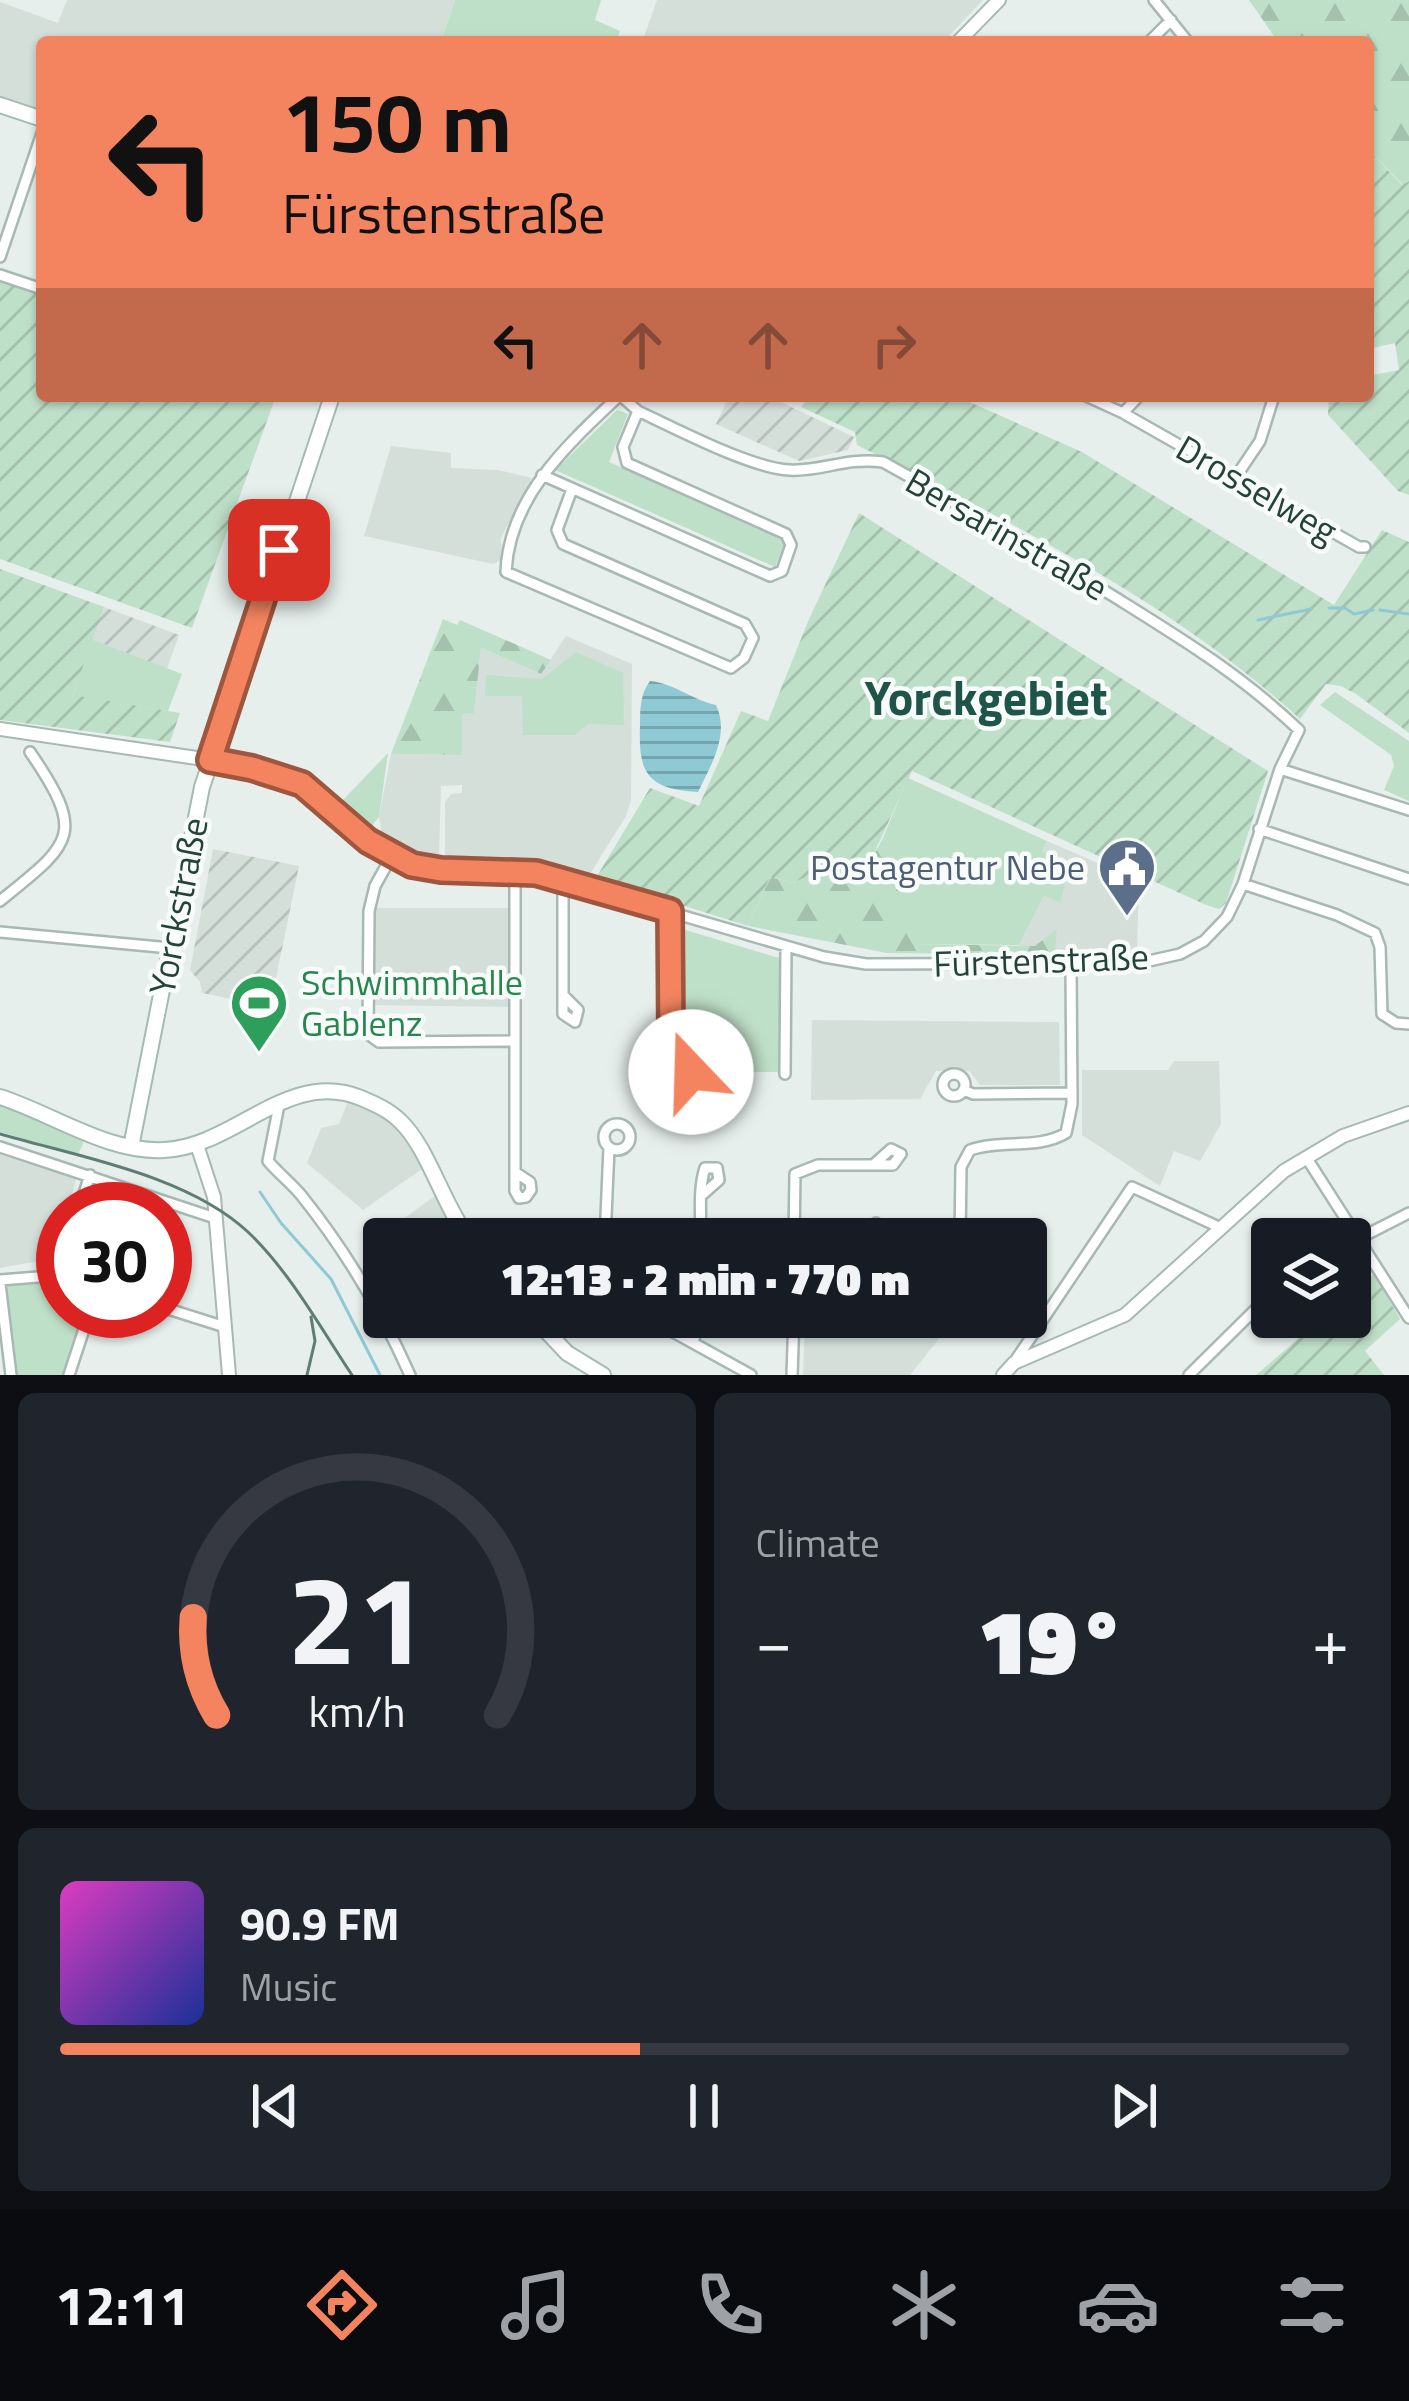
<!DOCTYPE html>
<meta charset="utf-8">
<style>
body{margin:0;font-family:"Titillium Web",sans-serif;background:#20242c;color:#f1f3f6;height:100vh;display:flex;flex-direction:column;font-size:45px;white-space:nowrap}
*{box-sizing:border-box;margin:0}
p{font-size:39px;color:#9ea1a6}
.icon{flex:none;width:66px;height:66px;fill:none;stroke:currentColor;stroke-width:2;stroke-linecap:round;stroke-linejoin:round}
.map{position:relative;height:1375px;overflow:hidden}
.panel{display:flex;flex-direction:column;gap:18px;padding:18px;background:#0d0f14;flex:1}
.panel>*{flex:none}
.hud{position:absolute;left:36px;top:36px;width:1338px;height:366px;border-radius:12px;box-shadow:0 3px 9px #0004;background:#f4845f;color:#111;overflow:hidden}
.buttons{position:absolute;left:1251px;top:1218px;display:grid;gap:24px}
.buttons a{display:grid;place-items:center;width:120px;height:120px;border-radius:12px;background:#171b24;box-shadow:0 3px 9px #0004;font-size:60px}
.speed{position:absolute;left:36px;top:1182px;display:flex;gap:24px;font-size:60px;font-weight:700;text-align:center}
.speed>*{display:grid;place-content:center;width:156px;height:156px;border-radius:50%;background:#171b24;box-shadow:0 3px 9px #0004;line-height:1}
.speed .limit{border:18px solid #d22;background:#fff;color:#111}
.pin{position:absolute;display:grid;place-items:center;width:102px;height:102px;color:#fff;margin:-51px;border-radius:24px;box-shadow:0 6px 18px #0006}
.me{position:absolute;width:132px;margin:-66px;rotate:339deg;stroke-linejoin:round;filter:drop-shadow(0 0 9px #0008)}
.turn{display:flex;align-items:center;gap:42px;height:252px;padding:0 48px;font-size:54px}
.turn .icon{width:156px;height:156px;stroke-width:2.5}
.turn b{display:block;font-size:84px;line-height:102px}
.lanes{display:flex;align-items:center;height:114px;padding:0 48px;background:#0003;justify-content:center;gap:60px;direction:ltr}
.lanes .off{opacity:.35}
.big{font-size:90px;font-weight:800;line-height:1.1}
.panel .card{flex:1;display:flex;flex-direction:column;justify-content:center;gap:18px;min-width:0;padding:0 42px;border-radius:18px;background:#20242c}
.panel .dial{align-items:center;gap:0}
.dial svg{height:312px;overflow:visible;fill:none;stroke:#363941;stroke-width:7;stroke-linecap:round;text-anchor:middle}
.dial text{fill:#f1f3f6;stroke:none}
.song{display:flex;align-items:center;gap:36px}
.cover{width:144px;height:144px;border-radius:18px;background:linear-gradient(135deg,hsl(310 70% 55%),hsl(230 70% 35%))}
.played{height:12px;border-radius:6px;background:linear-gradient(90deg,#f4845f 45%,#363941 45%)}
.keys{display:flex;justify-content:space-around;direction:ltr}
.heat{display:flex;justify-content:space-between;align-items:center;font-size:66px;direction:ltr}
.panel .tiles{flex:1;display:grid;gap:18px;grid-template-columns:1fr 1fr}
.card:last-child{grid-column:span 2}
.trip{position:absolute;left:363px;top:1218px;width:684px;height:120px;border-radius:12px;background:#171b24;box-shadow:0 3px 9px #0004;font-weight:800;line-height:120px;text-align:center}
.tab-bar{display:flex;height:192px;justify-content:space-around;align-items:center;background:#090b0e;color:#9ea1a6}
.tab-bar .icon{width:84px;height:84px}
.tab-bar .current{color:#f4845f}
.tab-bar b{font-size:54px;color:#f1f3f6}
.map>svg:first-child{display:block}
.built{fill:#d4dfda}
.industrial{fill:url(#industrial-furrows)}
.green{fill:#bfe0c8}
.forest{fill:url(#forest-firs)}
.garden{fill:url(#garden-furrows)}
.water{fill:url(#water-rules)}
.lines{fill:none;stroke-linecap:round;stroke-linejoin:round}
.stream{stroke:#8ec9d4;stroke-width:3}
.minor-casing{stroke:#a8b8b2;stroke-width:14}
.tertiary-casing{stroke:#a8b8b2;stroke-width:16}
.secondary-casing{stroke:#a4bbb3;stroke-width:18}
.minor{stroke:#fff;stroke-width:9}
.tertiary{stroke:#fff;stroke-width:12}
.secondary{stroke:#fff;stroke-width:14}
.tram{stroke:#5f7d75;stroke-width:3}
.route-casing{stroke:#9f563e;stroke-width:30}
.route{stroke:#f4845f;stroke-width:21}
.labels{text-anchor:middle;stroke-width:9;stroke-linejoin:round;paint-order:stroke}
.street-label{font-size:36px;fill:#24423a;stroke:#f7fbf9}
.service-label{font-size:36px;fill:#4e5e75;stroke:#f7fbf9;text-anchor:end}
.leisure-label{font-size:36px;fill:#27864d;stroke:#f7fbf9;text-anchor:start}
.district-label{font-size:48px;font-weight:bold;fill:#1f5548;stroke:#f7fbf9}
</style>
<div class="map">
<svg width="1409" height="1375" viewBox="0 0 1409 1375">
<defs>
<pattern id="industrial-furrows" width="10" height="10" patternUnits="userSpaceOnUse" patternTransform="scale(3)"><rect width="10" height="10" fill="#d4dfda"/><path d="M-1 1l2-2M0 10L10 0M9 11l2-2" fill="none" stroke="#b6c1bc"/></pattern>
<pattern id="forest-firs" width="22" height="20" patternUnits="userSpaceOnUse" patternTransform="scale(3)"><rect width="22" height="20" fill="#bfe0c8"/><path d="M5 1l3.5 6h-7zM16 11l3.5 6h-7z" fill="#a4c1ad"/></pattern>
<pattern id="garden-furrows" width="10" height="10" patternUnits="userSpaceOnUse" patternTransform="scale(3)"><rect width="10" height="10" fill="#bfe0c8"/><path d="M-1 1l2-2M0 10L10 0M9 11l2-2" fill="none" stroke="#a4c1ad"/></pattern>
<pattern id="water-rules" width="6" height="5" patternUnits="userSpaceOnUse" patternTransform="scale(3)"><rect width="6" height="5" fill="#8ec9d4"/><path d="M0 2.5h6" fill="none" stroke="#74a5ad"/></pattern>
</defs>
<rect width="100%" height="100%" fill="#e6efeb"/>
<!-- built -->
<path class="built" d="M67 0H455L441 42H42V115L0 101V2L58 23Z
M657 0H983L943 42H642Z
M391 446 451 453V468L498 470 532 478 501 538 502 560 493 564 364 536Z
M566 636 632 664 631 800 626 816 590 874 545 860 454 859 445 855V802L451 794 462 793V785L441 786 439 855 395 847 382 834 379 817 391 754 462 755V713L474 712 481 648 541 674Z
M1047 841 1139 881 1137 949 1133 954H1019V945L1044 896 1060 902 1042 852Z
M373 908H511V1007L371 1005Z
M812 1020 1059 1022 1060 1085H980L969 1071H936L920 1099 811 1100Z
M1174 1061H1219L1221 1124 1200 1161 1174 1151 1160 1186 1082 1135V1070H1168Z
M349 1099 387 1117 408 1140 422 1169 363 1210 307 1163 321 1128 339 1124Z
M0 1155 77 1177 67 1209H63L50 1259 0 1268Z
M435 1196 464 1239H389L385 1232Z
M805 1317H953L955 1319 910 1375H803Z"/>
<!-- industrial -->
<path class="industrial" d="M729 396H768L854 437 848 450 799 461 716 424Z
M104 607 179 635 167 669 91 639Z
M213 849 299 866 270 1007 202 993 200 982 190 970Z"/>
<!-- green -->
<path class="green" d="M455 0H601L595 20 620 31 616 42H441Z
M617 410 628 414 609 462 787 540 775 567 555 470Z
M91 639 182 674 168 711 73 696Z
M576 652 623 673 624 725 588 724 575 735H523L522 696H485L486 675 542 679Z
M1335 692 1409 741V801L1384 790 1394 766 1391 755 1320 705Z
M388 753 379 817 371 827 342 801Z
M908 778 1047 841 1042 852 1060 860 1066 876 1061 903 1044 896 1019 945 913 944 924 860 882 840Z
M682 929 779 958 780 1072H744L743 1051H699L684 1041Z
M0 1106 85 1139 78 1155 0 1132Z
M63 1275V1311H90L69 1375H11L4 1280Z"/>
<!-- forest -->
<path class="forest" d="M1249 0H1409V181L1403 185 1368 149V42H1278Z
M443 619 457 625 460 620 551 660 541 674 481 648 474 713 462 714V755L391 754Z
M882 840 925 860 914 944 1035 946 1057 929 1055 955 887 953 748 926 770 877 793 883 847 856 870 862Z"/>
<!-- garden -->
<path class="garden" d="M1368 149 1402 185 1409 181V495L1398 491 1328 415 1329 396H1368V376L1399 370 1395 343 1368 349Z
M0 280 42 294V396H276L192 628 0 559Z
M810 396H956L1082 452 1334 605 1382 530 1409 542V733L1356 694 1341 686 1326 684 1300 719C1172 602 1011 522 857 445L855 432 801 407Z
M859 513 1268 771 1226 903 1219 909 1206 905 912 771 870 862 846 857 793 883 770 877 748 926 596 878 650 788 699 806 741 711 768 721 809 619Z
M0 569 104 607 73 695 180 713 170 742 0 720Z
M1374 1274 1400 1319 1365 1351 1384 1375H1256L1323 1317H1350V1294Z"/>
<!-- water -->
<path class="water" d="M650 681C674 683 692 700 716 705 730 734 711 765 698 792 648 789 638 774 640 726 640 710 640 694 650 681Z"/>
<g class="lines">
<!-- stream -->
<path class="stream" d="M1329 608H1345L1354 614 1373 610
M1380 610 1409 614
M1258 620 1311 609
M260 1192 281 1223 331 1279 380 1375"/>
<defs>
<path id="minor" d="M1154 0 1188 42
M1149 42 1171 20
M0 257 42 133
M0 275 42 289
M1086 396 1123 413 1359 547H1365
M1123 413 1139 396
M542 475 770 576 782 571 791 545 786 534 627 463 623 447 638 411
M1237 475 1260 441 1274 396
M572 489 557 530 563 544 745 624 753 638 744 658 731 668 506 572C509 497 568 444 619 396
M210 760 252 768 302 785 367 841 412 865 441 870 536 873 824 957 866 964 1140 963 1180 954 1204 941 1227 917 1243 884 1280 769 1299 730C1240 674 1182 639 1113 596 1038 550 961 505 883 462 844 457 822 472 789 470 751 468 676 429 638 411L621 396
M1280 769 1409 810
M1259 829 1409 879
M391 857 375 886 369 911 368 1034 379 1042 515 1041
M563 880V1014L575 1022
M1243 884 1337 915 1375 933 1380 947 1382 1014 1396 1023 1409 1024
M0 901C72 843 87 835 30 752
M670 911 671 1072H690L693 1062 671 1037
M0 932 170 948
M563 995 578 1010 575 1022
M943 1085a11 11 0 1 1 22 0a11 11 0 1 1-22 0Z
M785 1074 786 946
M964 1090 973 1094 1072 1093
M279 1105 268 1161C278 1173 291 1183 301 1195 346 1251 381 1310 410 1375
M604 1137a13 13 0 1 1 26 0a13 13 0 1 1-26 0Z
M0 1147 215 1218
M1306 1157 1409 1318
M515 1172 530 1182 531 1190 526 1197 519 1198 515 1191V870
M79 1209 90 1175
M876 1223V1239
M605 1239 609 1148
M701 1239C701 1216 698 1189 705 1168H717L719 1180 701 1196
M794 1239 795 1174 818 1165H893L901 1154 891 1149 873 1165
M960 1239 961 1167 970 1150C1001 1139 1038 1150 1066 1133L1072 1104 1071 966
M1350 1243 1409 1213
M0 1280 63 1275
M0 1284 11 1375
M165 1308 225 1327
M646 1317 751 1375
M550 1336 571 1317
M693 1343 700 1317
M1015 1361 1132 1187 1221 1228
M69 1375 90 1311
M792 1375 794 1317
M1189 1375 1272 1293"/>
<path id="tertiary" d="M958 42 999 0
M0 729 210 760
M197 1145 214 1197 229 1375
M1003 1375 1014 1363 1125 1315 1284 1171 1343 1136 1409 1113"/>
<path id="secondary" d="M0 105 42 119
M0 1097C53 1114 108 1153 164 1150 235 1147 288 1068 361 1098 375 1104 389 1110 400 1121 428 1147 443 1205 469 1239
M131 1147 202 787 332 396
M533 1317 567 1353 603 1375"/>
</defs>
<!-- minor casing -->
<use href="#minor" class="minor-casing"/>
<!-- tertiary casing -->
<use href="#tertiary" class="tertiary-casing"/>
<!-- secondary casing -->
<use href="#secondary" class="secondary-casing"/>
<!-- minor -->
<use href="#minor" class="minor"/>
<!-- tertiary -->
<use href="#tertiary" class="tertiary"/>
<!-- secondary -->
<use href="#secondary" class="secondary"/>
<!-- tram -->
<path class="tram" d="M0 1134C79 1157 187 1175 248 1232 290 1272 320 1327 352 1375
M307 1375 315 1341 311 1317"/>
</g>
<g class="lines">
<defs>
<path id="route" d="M279 550 210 760 252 768 302 784 368 841 412 865 441 870 536 873 670 911 671 1037 690 1055 691 1072"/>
</defs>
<!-- route casing -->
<use href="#route" class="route-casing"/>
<!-- route -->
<use href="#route" class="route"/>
</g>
<!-- icons -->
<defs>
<symbol id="civic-pin" viewBox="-11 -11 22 30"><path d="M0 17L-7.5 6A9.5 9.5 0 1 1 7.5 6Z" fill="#5c6f8a" stroke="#f7fbf9"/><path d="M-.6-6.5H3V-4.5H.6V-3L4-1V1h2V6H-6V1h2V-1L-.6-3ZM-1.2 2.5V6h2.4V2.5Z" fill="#fff"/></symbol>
<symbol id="stadium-pin" viewBox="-11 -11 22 30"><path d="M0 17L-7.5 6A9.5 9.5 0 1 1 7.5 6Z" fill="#2e9e5b" stroke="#f7fbf9"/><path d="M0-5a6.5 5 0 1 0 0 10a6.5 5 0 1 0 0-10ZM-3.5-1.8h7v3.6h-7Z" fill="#fff"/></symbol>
</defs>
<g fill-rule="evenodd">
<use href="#civic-pin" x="1094" y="834" width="66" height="90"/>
<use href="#stadium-pin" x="226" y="970" width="66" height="90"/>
</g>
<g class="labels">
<!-- street labels -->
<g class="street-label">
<text transform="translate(1257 489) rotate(30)" y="13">Drosselweg</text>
<text transform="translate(1007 534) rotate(30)" y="13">Bersarinstraße</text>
<text transform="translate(178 906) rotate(-79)" y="13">Yorckstraße</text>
<text transform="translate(1041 960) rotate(-2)" y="13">Fürstenstraße</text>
</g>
<!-- service labels -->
<g class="service-label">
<text x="1085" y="880">Postagentur Nebe</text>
</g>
<!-- leisure labels -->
<g class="leisure-label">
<text x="301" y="995">Schwimmhalle<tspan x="301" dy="41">Gablenz</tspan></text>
</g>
<!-- district labels -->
<g class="district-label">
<text x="986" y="715">Yorckgebiet</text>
</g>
</g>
</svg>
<div class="buttons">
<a><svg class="icon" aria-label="layers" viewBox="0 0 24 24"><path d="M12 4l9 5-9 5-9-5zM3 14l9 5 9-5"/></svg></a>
</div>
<div class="speed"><div class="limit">30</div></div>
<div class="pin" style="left:279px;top:550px;background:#d93025"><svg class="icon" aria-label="arrive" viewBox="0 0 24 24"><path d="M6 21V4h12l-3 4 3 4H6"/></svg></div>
<svg class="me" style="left:691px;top:1072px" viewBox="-20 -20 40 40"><circle r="19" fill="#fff"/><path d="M0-13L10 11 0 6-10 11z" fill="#f4845f"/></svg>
<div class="trip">12:13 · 2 min · 770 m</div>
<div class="hud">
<div class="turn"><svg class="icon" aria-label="left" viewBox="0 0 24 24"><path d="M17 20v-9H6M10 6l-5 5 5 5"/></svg><div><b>150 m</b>Fürstenstraße</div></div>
<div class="lanes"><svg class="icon" aria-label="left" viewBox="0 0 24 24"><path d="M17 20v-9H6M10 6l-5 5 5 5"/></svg><svg class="icon off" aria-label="ahead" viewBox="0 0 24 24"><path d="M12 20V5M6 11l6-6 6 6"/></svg><svg class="icon off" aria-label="ahead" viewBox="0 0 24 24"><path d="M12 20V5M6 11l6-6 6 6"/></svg><svg class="icon off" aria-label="right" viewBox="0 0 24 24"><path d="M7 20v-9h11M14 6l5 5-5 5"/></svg></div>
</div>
</div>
<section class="panel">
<div class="tiles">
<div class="card dial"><svg viewBox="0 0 100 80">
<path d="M14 69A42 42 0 1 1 86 69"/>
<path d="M14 69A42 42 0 0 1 8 44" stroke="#f4845f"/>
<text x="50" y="56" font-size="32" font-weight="700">21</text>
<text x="50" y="72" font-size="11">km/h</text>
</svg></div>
<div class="card"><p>Climate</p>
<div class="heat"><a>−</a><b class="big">19°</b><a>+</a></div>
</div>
<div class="card">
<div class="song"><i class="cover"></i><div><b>90.9 FM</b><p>Music</p></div></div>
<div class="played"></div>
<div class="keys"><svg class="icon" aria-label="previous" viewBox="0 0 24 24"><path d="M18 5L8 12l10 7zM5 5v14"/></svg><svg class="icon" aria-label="pause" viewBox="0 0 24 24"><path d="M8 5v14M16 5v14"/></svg><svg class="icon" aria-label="next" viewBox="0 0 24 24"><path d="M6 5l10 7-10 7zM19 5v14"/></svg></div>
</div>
</div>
</section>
<nav class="tab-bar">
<b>12:11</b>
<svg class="icon current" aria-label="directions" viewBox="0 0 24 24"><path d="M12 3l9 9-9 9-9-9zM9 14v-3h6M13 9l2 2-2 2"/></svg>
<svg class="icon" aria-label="music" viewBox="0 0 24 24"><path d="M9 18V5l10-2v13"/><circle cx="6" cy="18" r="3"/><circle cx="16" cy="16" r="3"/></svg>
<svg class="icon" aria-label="phone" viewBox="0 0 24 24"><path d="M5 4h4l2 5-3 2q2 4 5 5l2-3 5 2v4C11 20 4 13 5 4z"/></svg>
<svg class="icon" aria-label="climate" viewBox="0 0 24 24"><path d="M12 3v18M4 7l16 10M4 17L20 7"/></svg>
<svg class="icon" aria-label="car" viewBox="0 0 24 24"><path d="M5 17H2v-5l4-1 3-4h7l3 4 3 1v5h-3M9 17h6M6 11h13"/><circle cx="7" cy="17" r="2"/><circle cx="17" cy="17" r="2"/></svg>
<svg class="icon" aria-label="filters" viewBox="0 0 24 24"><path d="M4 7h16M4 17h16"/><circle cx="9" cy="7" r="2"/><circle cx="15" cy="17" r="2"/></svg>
</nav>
